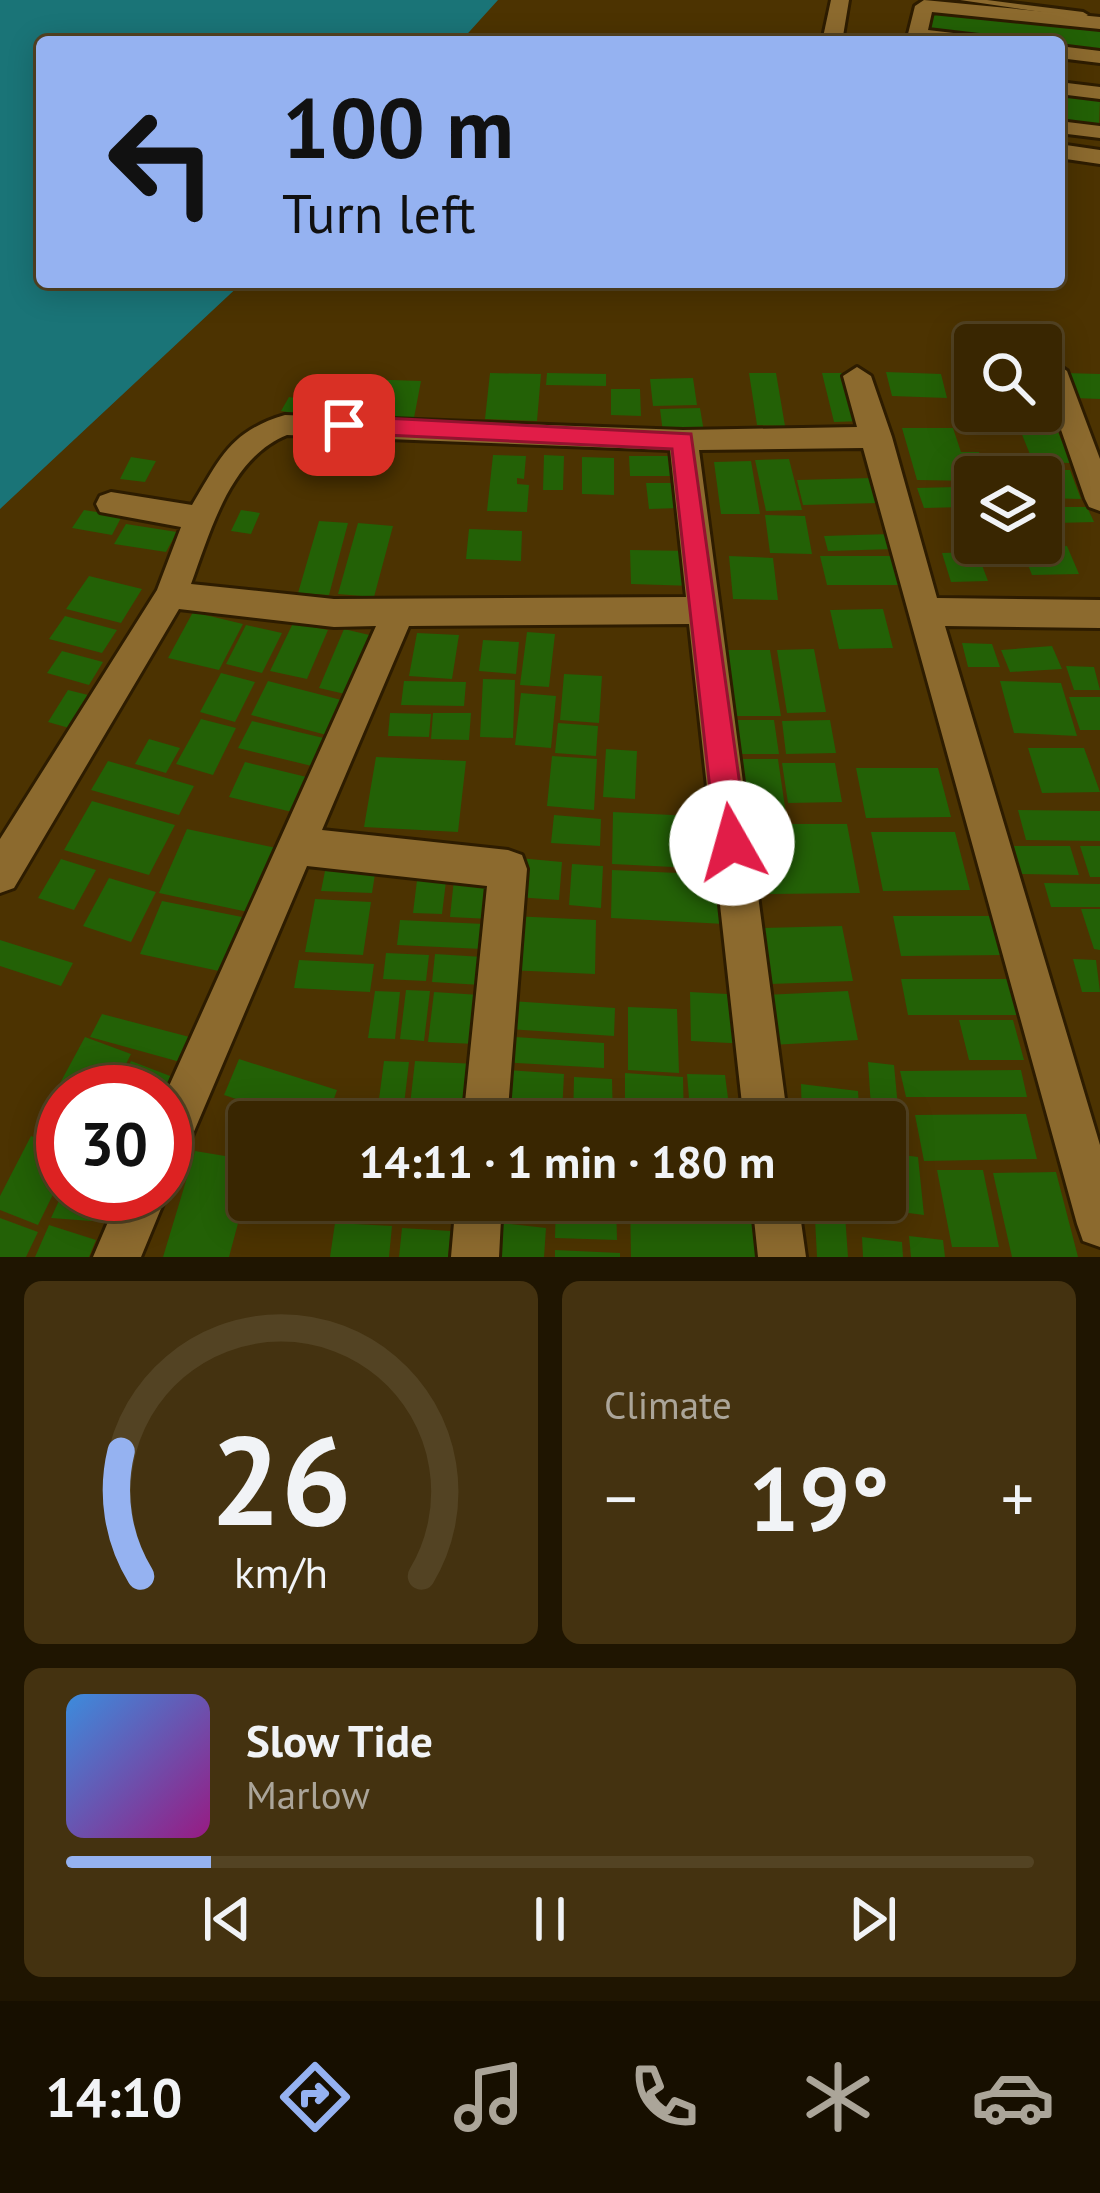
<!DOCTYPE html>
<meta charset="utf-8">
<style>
body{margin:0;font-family:"PT Sans",sans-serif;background:#443210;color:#f1f3f6;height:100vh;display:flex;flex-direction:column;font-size:45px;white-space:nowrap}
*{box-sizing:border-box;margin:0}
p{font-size:39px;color:#aba599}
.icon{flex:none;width:66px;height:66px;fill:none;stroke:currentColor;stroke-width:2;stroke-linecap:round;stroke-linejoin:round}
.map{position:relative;height:1257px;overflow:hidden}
.side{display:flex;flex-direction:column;gap:24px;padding:24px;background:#1f1501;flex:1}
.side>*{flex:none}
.hud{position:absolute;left:36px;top:36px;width:1029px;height:252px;border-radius:12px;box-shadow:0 6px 30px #0003,0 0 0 3px #534323;background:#95b2f1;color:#111;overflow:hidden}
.fabs{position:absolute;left:954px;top:324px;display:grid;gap:24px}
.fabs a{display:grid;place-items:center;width:108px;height:108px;border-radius:12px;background:#392601;box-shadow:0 6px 30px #0003,0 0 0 3px #534323;font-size:60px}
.speed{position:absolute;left:36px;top:1065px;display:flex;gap:24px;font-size:60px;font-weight:700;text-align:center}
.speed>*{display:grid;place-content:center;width:156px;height:156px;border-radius:50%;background:#392601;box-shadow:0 6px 30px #0003,0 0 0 3px #534323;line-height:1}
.speed .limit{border:18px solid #d22;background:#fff;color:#111}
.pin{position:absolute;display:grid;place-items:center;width:102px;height:102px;color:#fff;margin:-51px;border-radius:24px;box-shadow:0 6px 18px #0006}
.me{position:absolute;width:132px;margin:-66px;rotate:353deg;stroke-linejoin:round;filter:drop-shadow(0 0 9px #0008)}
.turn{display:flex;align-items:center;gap:42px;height:252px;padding:0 48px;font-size:54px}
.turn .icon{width:156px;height:156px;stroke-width:2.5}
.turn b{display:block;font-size:84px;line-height:102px}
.big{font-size:90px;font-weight:800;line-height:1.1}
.side .widget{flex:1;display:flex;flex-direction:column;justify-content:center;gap:18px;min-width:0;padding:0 42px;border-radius:18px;background:#443210}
.side .dial{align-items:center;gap:0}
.dial svg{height:312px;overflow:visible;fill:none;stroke:#534323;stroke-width:7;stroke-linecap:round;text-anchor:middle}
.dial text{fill:#f1f3f6;stroke:none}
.song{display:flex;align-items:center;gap:36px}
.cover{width:144px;height:144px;border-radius:18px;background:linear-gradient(135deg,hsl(210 70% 55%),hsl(310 70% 35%))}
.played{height:12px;border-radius:6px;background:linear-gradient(90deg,#95b2f1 15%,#534323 15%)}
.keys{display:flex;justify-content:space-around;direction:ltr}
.heat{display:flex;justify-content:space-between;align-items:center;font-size:66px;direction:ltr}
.side .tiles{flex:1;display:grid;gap:24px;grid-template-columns:1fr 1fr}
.widget:last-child{grid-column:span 2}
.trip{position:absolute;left:228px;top:1101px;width:678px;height:120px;border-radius:12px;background:#392601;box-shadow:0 6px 30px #0003,0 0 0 3px #534323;font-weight:800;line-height:120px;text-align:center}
.dock{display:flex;height:192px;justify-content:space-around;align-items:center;background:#170f00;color:#aba599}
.dock .icon{width:84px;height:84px}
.dock .active{color:#95b2f1}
.dock b{font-size:54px;color:#f1f3f6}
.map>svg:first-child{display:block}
.water{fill:#1a7477}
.building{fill:#236106}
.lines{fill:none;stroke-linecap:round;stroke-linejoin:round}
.service-casing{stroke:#2d1c00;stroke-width:6}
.minor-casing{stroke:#2d1c00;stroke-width:6}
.service{fill:#8c6a2e;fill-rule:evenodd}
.minor{fill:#8c6a2e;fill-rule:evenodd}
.route{fill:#e11d48;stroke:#92132f;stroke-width:3}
</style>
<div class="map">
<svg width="1100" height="1257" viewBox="0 0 1100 1257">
<rect width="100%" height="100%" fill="#4c3301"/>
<!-- water -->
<path class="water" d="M0 0H498L460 42H42V282H243L0 509Z"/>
<!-- building -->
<path class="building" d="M940 11 1019 23 1100 24V56L1059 51V42L939 36V31L929 30V13Z
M1059 91 1100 100 1099 124 1059 120Z
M1041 367 1064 417 1030 418 1027 411H1041Z
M886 372 941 374 947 398 892 396Z
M490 373 541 374 537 421 485 419Z
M547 373 606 374V386L546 385Z
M749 373H776L785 426 757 425Z
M822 373H849L862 421 834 422Z
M1065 373 1100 374V399L1074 398Z
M693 378 697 405 653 406 650 379Z
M362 379 421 381 413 423 352 421Z
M611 389H640L641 416 611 415Z
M289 397 331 404 324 418 281 411Z
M700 408 704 432 663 433 660 409Z
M1019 427H1056L1071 463 1033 462Z
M902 428H953L961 452H979L986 477H975V481L917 480Z
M493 455 526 456 524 479 517 478V484L529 485 527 512 487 511Z
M544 455 564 456 563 490H543Z
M629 456H675L677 476H630Z
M131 457 156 461 145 482 120 479Z
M582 457 614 458V495L582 494Z
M789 459 802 510 766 511 755 460Z
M751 461 760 514H721L714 462Z
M1033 470H1070L1081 499 1044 498 1041 477Z
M872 478 879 503 803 505 797 480Z
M646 483H677L680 508 649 509Z
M956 487 964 507 924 508 917 488Z
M1051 507H1087L1094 522 1056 523Z
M84 510 122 516 112 535 72 528Z
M241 510 260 513 251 534 231 531Z
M765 515 805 516 812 554 770 553Z
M319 521 348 523 329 595 298 593Z
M358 523 393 526 374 597 338 594Z
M126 524 177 532 166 552 114 544Z
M469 529 522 531 521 561 466 559Z
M891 534 895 549 828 551 824 536Z
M1067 546 1079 574 1032 575 1021 547Z
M630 550 692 551 694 586 631 584Z
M977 552 988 581 951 582 942 553Z
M729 556 773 558 778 600 733 599Z
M820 556H903L910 585H827Z
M89 576 142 589 121 623 66 609Z
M883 609 893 648 839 649 830 610Z
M193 612 243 624 219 670 168 658Z
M65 616 117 630 102 653 49 639Z
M293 623 328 630 307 679 270 671Z
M246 625 282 633 262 673 226 664Z
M344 629 382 638 358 697 319 688Z
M527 632 555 634 549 687 520 685Z
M417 633 459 635 452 679 409 676Z
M483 640 519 642 516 674 479 671Z
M962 643 992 644 1000 667H968Z
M1052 646 1062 669 1010 672 1001 650Z
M814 649 826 712 787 713 777 650Z
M724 650H770L781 716H733Z
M62 651 103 662 89 685 47 673Z
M1066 666 1094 667 1100 690H1074Z
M221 673 255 682 235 722 200 712Z
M564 674 602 676 599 723 560 720Z
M483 679 515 680 513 738 480 737Z
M268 681 349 702 334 737 251 715Z
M404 681 466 682 464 706 401 705Z
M1000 681 1061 683 1077 736 1014 733Z
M68 690 96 697 76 730 48 722Z
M521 693 556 696 551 748 515 745Z
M1069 697H1100V730H1080Z
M390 713 431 714 429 737 388 736Z
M433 713H471L469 740 431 739Z
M201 719 236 728 213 775 176 764Z
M729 720H774L779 754H733Z
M830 720 836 753 786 754 782 721Z
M252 721 332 740 320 768 238 748Z
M558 723 598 726 596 756 555 753Z
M149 739 180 748 166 773 135 764Z
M1028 748H1084L1100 792 1042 793Z
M606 749 637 751 635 799 603 797Z
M552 756 597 759 594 810 547 806Z
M376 757 466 761 458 832 364 827Z
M738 759H778L786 814H746Z
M108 761 194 786 179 815 91 790Z
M245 762 319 780 305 815 229 797Z
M782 763H835L842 802 788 803Z
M856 768H938L951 817 866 818Z
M92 801 175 825 149 875 64 850Z
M1018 810 1100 811V841L1026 840Z
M613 812 711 817 714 869 612 864Z
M554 815 601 819 600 846 551 843Z
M761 824H847L860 893 770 894Z
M187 829 281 849 257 914 159 893Z
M871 832H955L970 890 883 891Z
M1014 846H1070L1079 875 1021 874Z
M1080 846H1100V877H1090Z
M519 858 562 862 559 900 516 897Z
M61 859 96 870 74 910 38 898Z
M572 864 603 866 601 908 569 905Z
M612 870 722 875 725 924 611 918Z
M325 871 375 874 372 893 321 891Z
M418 872 447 873 442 914 413 913Z
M109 878 156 892 131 942 83 926Z
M454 879 493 881 490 919 450 917Z
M1044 883 1100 884V907H1051Z
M315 899 371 902 363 955 305 952Z
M162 901 247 918 228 973 140 954Z
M1081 909H1100V950L1094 949Z
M512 916 596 920 595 974 508 970Z
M893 916H994L1005 955 901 956Z
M400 920 484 924 482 949 397 945Z
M842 926 853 981 770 984 761 928Z
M0 940 73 963 61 986 0 966Z
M386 953 429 955 426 981 383 979Z
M435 954 483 957 481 985 432 982Z
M1073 959 1096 960 1100 992H1082Z
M299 960 374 964 370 992 294 988Z
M901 979H1015L1025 1015H908Z
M406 990 430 991 424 1041 400 1039Z
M375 991 400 992 395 1039 368 1038Z
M848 991 858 1040 772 1045 764 995Z
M434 992 480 995 476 1044 428 1042Z
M690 992 745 995 749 1044 691 1041Z
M511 1001 615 1008 614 1036 508 1029Z
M628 1007 677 1009 679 1073 628 1070Z
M102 1014 201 1040 191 1065 90 1037Z
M959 1020H1013L1024 1060H969Z
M501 1036 604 1043V1068L499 1062Z
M85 1037 131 1054 112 1092H79L59 1085Z
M239 1059 337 1090 326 1122H307L224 1095Z
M131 1061 178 1079 165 1107V1092H115Z
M384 1061 409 1062 402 1122H376Z
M415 1061 476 1064 470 1122H408Z
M868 1062 894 1065 902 1150 885 1148V1122H872Z
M494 1069 564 1074 562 1113 491 1106Z
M1021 1070 1027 1097H906L900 1071Z
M625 1073 683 1077 684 1122H625Z
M687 1074 725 1075 728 1098H747L750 1122H691Z
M574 1077 612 1079 613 1122H573Z
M801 1084 858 1091 860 1122H802Z
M1026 1114 1037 1159 924 1161 915 1115Z
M31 1136 63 1148V1174L38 1225 0 1210V1196Z
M195 1151 249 1160V1182L229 1257H163Z
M888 1153 918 1157 924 1215 893 1211Z
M937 1170H983L999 1247H952Z
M1056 1172 1078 1257H1012L993 1173Z
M62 1194H129L118 1223 51 1218Z
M249 1200H307L303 1221 245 1215Z
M390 1200H451L450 1215 388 1211Z
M488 1200H549L548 1219 487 1216Z
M556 1200H616L617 1240 555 1238Z
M630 1200H756L761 1257H631Z
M814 1200H844L848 1257H817Z
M851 1200H884L886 1217 851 1212Z
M0 1218 38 1232 26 1257H0Z
M485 1221 546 1228 544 1257H481Z
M335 1223 392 1226 389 1257H330Z
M49 1225 96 1240 89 1257H35Z
M402 1228 451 1231 448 1257H399Z
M909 1236 943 1240 945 1257H911Z
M862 1237 902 1242 903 1257H863Z
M555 1250 620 1253V1257H555Z"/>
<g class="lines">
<defs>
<path id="service" d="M960 0H987L1083 12 1088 15 1083 18Z"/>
<path id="minor" d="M831 0H849L842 42H822Z
M924 0 1100 17V29L932 12 928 30 979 36 989 42H906L915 6Z
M1059 46 1100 51V63L1059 58Z
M1059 82 1100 87V99L1059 94Z
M1059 121 1100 126V138L1059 133Z
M1059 144 1100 150V164L1059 158Z
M1054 362 1067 371 1100 459V511L1089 507 1085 499 1041 372 1044 364Z
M857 367 871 376 892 437 937 598 1100 600V628L945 626 1100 1145V1247L1083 1241 1077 1224 863 448 699 450 788 1122H744L689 624 409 626 322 830 508 850 522 855 527 869 507 1122H463L487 886 307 866 181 1162 165 1169V1095L376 626 334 627 179 609 14 888 0 893V839L157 590 181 527 100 512 96 504 100 496 111 492 192 505C220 459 230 431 285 415L683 430 857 427 843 376ZM287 435 670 450 686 597 334 599 191 584C211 530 230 458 287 435Z
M165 1189 167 1194 141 1257H93L120 1194H165Z
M456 1200H502L499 1257H451Z
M752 1200H798L806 1257H758Z"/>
</defs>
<!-- service casing -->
<use href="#service" class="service-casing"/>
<!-- minor casing -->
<use href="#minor" class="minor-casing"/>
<!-- service -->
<use href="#service" class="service"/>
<!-- minor -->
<use href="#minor" class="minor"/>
</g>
<!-- route -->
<path class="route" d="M344 416 691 434 748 843 743 854 732 858 721 854 716 843 672 449 344 433 332 425Z"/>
</svg>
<div class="fabs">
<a><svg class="icon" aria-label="search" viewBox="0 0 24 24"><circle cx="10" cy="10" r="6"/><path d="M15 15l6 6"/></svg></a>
<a><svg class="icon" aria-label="layers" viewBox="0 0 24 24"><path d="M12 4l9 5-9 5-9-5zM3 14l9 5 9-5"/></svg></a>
</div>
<div class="speed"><div class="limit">30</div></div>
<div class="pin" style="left:344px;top:425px;background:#d93025"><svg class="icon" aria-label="arrive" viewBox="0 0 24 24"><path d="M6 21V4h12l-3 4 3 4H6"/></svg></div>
<svg class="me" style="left:732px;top:843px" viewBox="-20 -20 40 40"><circle r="19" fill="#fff"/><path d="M0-13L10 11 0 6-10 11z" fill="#e11d48"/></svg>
<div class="trip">14:11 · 1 min · 180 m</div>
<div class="hud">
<div class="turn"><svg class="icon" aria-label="left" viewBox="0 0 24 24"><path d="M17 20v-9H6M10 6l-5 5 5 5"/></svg><div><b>100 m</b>Turn left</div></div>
</div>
</div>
<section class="side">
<div class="tiles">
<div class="widget dial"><svg viewBox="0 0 100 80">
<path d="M14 69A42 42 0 1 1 86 69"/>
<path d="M14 69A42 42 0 0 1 9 37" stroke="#95b2f1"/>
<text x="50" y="56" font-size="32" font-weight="700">26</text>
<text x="50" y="72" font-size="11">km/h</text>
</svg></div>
<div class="widget"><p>Climate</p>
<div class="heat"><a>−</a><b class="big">19°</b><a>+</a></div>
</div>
<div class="widget">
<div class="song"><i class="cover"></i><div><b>Slow Tide</b><p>Marlow</p></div></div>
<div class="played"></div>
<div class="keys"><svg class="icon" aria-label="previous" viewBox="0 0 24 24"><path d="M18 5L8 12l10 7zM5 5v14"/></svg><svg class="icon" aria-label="pause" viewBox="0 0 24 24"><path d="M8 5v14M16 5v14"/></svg><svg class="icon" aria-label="next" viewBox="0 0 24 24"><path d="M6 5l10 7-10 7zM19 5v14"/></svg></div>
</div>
</div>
</section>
<nav class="dock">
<b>14:10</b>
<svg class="icon active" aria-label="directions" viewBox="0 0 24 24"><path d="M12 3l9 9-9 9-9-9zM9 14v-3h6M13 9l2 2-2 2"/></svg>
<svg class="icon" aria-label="music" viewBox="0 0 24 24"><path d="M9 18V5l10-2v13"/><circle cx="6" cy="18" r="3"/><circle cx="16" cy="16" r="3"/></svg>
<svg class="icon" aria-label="phone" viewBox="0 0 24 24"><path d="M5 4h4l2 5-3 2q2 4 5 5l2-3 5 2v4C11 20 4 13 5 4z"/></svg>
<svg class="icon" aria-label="climate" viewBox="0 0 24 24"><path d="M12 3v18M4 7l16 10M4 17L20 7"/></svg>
<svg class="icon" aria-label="car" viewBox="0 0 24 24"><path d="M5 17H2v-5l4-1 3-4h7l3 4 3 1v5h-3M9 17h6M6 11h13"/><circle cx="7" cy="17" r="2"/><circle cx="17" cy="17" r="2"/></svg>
</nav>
